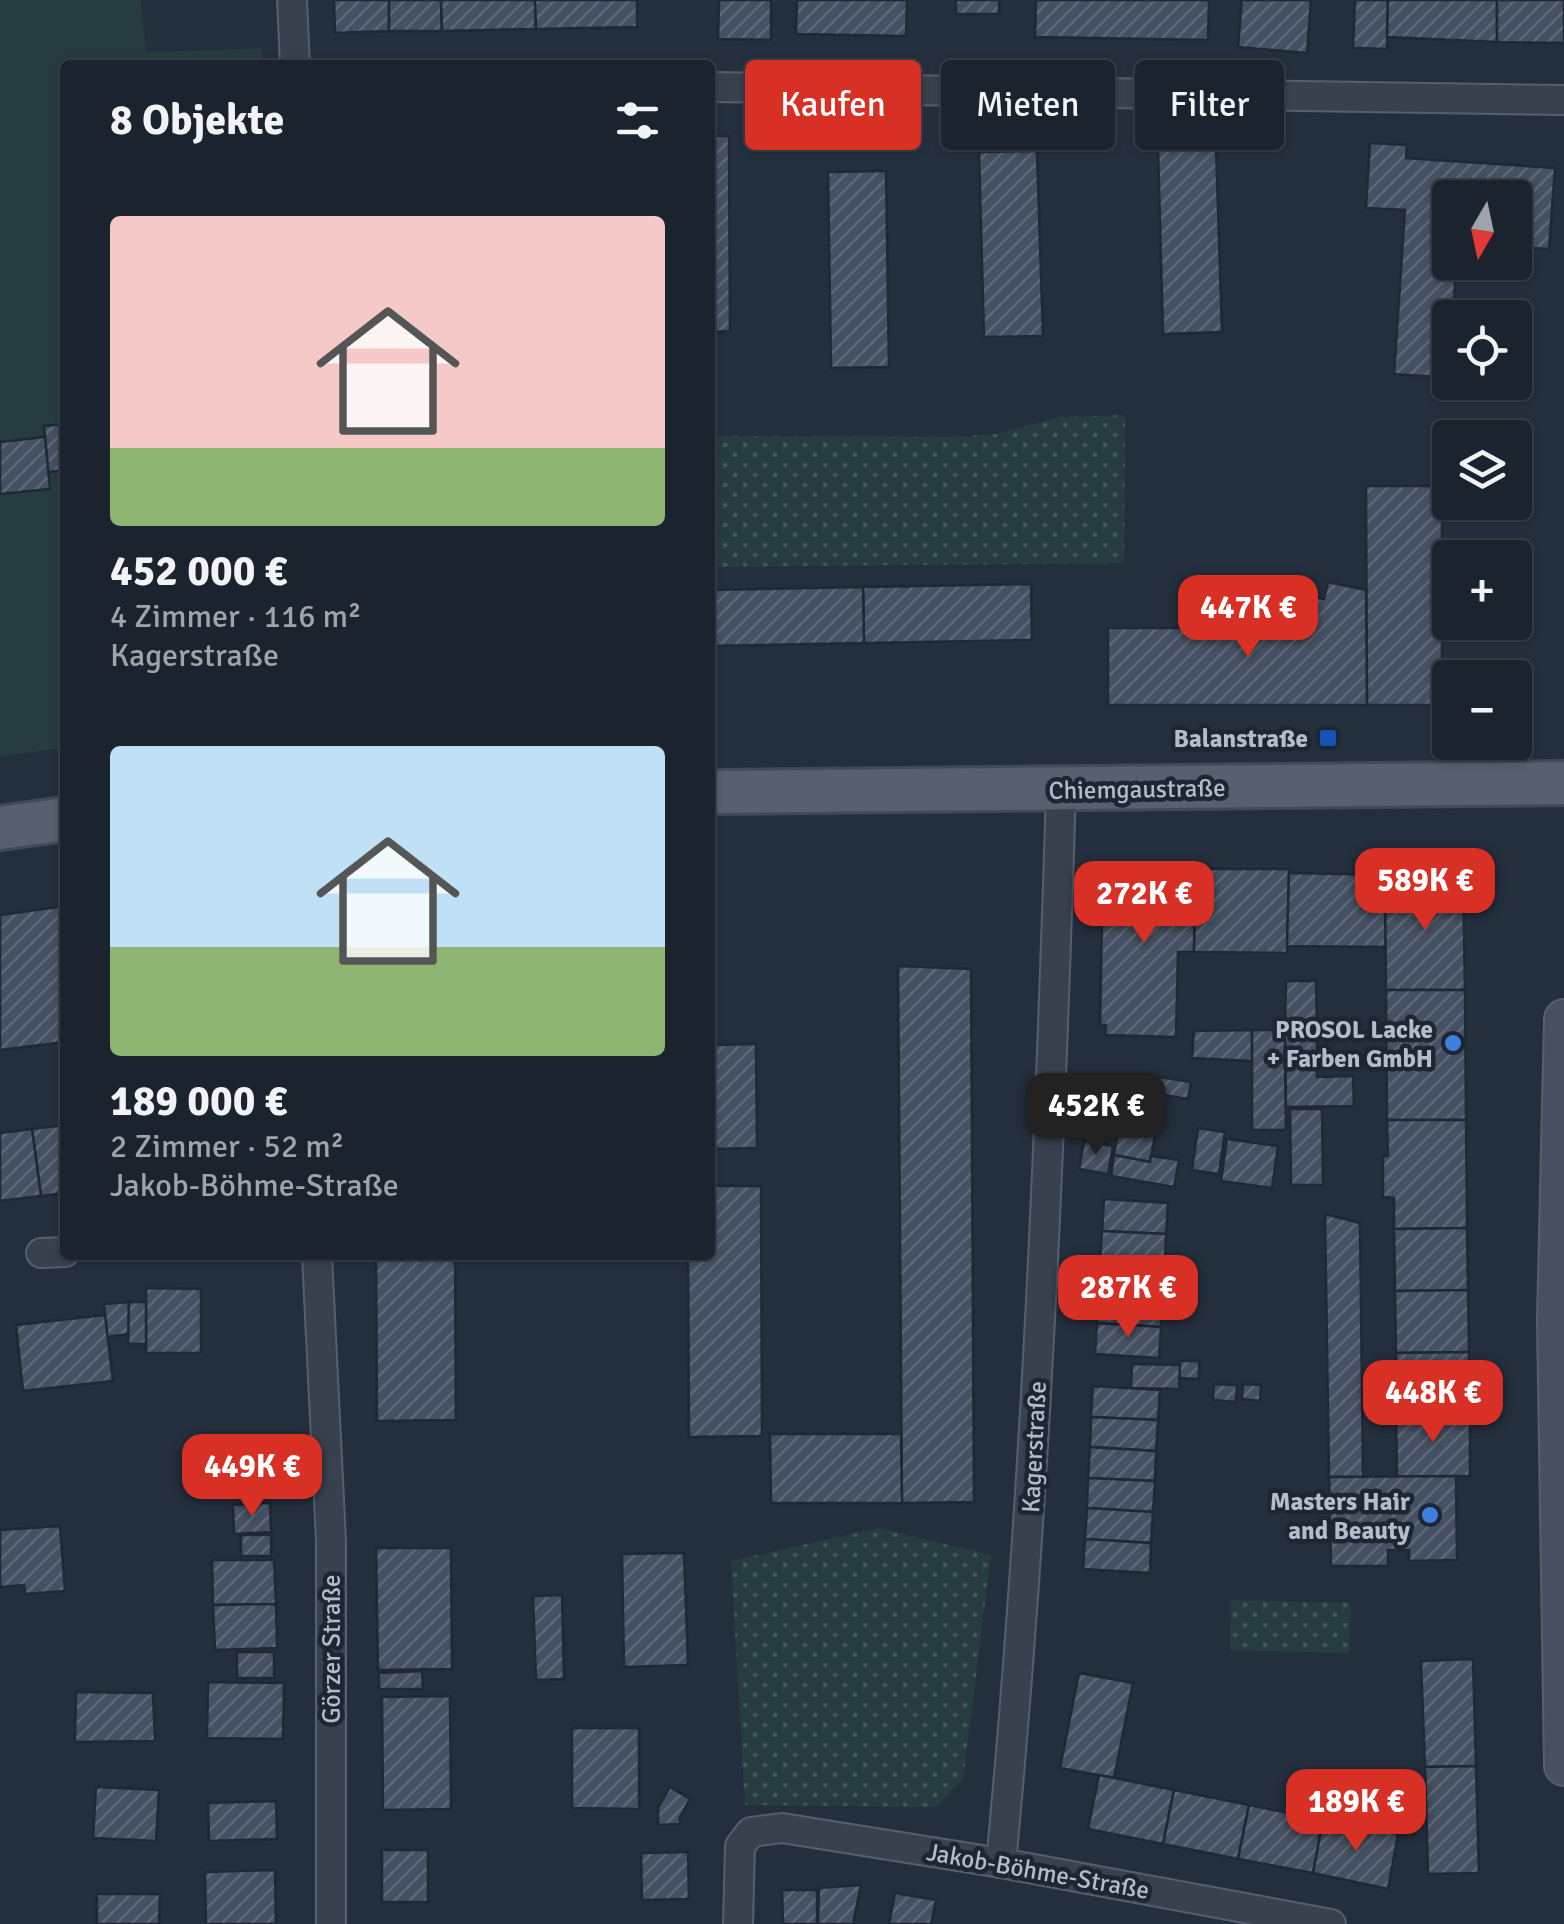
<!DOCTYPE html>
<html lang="de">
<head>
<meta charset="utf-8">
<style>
  :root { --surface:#1b232e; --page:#242b36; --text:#f1f3f6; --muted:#a0a4aa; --line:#39404a; --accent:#d93025 }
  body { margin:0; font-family:Signika,sans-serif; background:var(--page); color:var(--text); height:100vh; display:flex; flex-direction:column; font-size:38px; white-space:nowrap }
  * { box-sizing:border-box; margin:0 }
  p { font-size:32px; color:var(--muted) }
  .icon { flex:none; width:55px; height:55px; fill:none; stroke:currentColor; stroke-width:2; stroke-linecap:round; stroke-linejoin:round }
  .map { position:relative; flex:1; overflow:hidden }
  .drawer { position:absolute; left:60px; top:60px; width:655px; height:1200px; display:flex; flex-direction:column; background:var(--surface); border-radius:10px; box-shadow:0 2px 8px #0004,0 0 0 2px var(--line) }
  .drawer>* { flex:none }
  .top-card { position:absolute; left:745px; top:60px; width:668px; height:90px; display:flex; gap:20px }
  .needle { width:65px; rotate:189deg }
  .controls { position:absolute; left:1432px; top:180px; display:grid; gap:20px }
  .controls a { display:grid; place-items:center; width:100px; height:100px; border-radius:10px; background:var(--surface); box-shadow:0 2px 8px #0004,0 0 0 2px var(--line); font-size:50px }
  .price { position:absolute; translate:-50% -85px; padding:0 22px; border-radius:20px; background:var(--accent); color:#fff; font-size:32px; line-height:65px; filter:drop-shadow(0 2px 5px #0008) }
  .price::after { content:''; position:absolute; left:50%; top:60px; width:30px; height:22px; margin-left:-15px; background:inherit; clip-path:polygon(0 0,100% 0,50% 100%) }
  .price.selected { background:#222; color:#fff }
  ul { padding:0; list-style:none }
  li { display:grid; align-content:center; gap:20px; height:530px; padding:0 50px }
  li span { display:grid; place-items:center; height:310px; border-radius:10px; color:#555 }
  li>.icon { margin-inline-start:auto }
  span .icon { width:180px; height:180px; fill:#fffc; stroke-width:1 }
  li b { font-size:42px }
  h2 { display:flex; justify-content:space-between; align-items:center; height:120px; padding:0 50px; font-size:42px }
  .pill { padding:0 35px; border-radius:10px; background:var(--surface); box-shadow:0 2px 8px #0004,0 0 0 2px var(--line); font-size:35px; line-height:90px }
  .pill.selected { background:var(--accent); color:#fff }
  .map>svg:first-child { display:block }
  .grass { fill:url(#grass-dots) }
  .pitch { fill:#263c3f }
  .building { fill:url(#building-hatch); stroke:#1f2835; stroke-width:2.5 }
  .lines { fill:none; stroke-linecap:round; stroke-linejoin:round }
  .street-casing { stroke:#565f6c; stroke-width:32 }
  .secondary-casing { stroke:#565f6c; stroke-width:42 }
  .primary-casing { stroke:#414a57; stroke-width:48 }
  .street { stroke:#38414e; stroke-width:28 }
  .secondary { stroke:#465061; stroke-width:38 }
  .primary { stroke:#56606e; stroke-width:42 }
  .transit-dot { fill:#1a4fb4; stroke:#1d2633; stroke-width:4 }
  .shop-dot { fill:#3f7fe0; stroke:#1d2633; stroke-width:4 }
  .labels { text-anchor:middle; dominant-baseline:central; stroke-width:9; stroke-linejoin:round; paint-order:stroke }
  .poi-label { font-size:25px; font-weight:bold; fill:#b4bcc9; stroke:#1d2633; text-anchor:end }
  .street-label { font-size:25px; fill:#b4bcc9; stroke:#1d2633 }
</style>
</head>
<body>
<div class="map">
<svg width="1564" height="1924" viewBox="0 0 1564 1924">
  <defs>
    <pattern id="grass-dots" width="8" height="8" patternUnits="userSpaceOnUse" patternTransform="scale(2.5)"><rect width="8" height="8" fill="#263c3f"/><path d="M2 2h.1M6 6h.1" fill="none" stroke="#435659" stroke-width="1.8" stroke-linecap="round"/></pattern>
    <pattern id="building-hatch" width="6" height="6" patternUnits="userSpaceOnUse" patternTransform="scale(2.5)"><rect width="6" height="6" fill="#455162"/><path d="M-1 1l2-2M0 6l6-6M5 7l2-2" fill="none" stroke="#5d6877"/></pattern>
  </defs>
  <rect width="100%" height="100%" fill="#242f3e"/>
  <g class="grass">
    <polygon points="1125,415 1124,563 710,567 710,436 954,437 998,434 1059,417"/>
    <polygon points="878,1528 991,1555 963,1779 936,1807 745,1805 731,1561"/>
    <polygon points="1231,1600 1351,1603 1350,1653 1230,1650"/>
  </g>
  <polygon class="pitch" points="0,0 141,0 146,53 262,48 262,65 65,65 65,748 0,756"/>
  <g class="building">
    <polygon points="334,0 389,0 389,31 335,33"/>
    <polygon points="389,0 441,0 442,31 389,31"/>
    <polygon points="441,0 535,0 536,29 442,31"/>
    <polygon points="535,0 637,0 637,27 536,29"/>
    <polygon points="719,0 771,0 771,40 718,39"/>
    <polygon points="797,0 907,0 906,36 796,34"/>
    <rect x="956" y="0" width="43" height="14"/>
    <polygon points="1036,0 1209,0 1208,40 1035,37"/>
    <polygon points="1242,0 1311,0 1307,53 1238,47"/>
    <polygon points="1355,0 1388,0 1387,49 1353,48"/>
    <polygon points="1388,0 1497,0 1497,42 1387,37"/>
    <polygon points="1497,0 1564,0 1564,43 1497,42"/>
    <polygon points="710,136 729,136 730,331 710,332"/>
    <polygon points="1370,143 1407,145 1406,158 1555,168 1549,249 1515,247 1515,198 1450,198 1450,262 1456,262 1453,318 1450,318 1448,378 1394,374 1405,210 1366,208"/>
    <polygon points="1216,146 1222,332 1163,334 1158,148"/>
    <polygon points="1037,151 1043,336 984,337 979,152"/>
    <polygon points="886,171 889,367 831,368 828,172"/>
    <polygon points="65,424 65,470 48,472 44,426"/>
    <polygon points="45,437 50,489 0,494 0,442"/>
    <polygon points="1366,486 1442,486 1442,705 1367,705"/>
    <polygon points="1328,582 1366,590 1367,705 1108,705 1108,628 1298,628 1304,595 1324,599"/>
    <polygon points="1031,584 1032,640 864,643 863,587"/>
    <polygon points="863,587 864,643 710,646 710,590"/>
    <polygon points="1103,865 1195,866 1194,952 1178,952 1176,1037 1105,1035 1106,1025 1100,1025"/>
    <polygon points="1196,869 1289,869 1287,953 1194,952"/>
    <polygon points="1289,873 1385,875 1386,947 1287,946"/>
    <polygon points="1385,875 1463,875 1465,990 1386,990"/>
    <polygon points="65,906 65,1042 0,1050 0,915"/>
    <polygon points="898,966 971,969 974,1502 902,1503"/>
    <polygon points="1286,981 1316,981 1317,1030 1285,1030"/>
    <polygon points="1386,990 1465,990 1466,1120 1387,1120"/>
    <polygon points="1252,1030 1252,1061 1192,1058 1194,1031"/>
    <polygon points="1252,1030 1285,1030 1286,1130 1252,1130"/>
    <polygon points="1285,1030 1317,1030 1317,1077 1353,1076 1354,1106 1286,1107"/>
    <polygon points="756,1044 757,1148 710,1149 710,1045"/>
    <polygon points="1160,1077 1191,1082 1188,1099 1158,1094"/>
    <polygon points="1124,1096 1161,1102 1150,1162 1114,1155"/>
    <polygon points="1290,1109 1322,1109 1323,1185 1291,1185"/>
    <polygon points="1387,1120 1466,1120 1467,1228 1394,1229 1394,1198 1383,1197 1383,1156 1388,1156"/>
    <polygon points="65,1125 65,1193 41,1196 32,1129"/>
    <polygon points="1198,1128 1225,1132 1219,1174 1192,1170"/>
    <polygon points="32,1129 41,1196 0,1201 0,1133"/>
    <polygon points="1227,1139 1278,1146 1272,1188 1221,1181"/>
    <polygon points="1084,1141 1113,1146 1108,1174 1079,1169"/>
    <polygon points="1114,1155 1150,1162 1151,1156 1179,1160 1174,1187 1111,1176"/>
    <polygon points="710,1186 761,1186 762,1436 689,1437 688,1255 710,1255"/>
    <polygon points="1104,1199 1168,1203 1166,1234 1102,1231"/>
    <polygon points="1325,1214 1360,1223 1363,1477 1329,1477"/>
    <polygon points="1467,1228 1468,1290 1395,1291 1394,1229"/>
    <polygon points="1102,1231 1166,1234 1165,1265 1100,1261"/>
    <polygon points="376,1255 455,1255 456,1420 377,1421"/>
    <polygon points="1100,1261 1165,1265 1163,1296 1098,1292"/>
    <polygon points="146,1288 201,1289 201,1353 146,1353"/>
    <polygon points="1468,1290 1469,1352 1396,1353 1395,1291"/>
    <polygon points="1098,1292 1163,1296 1161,1327 1097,1323"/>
    <polygon points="129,1302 129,1334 107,1337 104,1304"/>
    <polygon points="129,1302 146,1302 146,1344 128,1344"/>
    <polygon points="105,1315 113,1381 23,1391 16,1325"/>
    <polygon points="1097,1323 1161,1327 1159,1358 1095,1354"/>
    <polygon points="1469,1352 1470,1414 1396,1414 1396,1353"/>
    <polygon points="1180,1361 1199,1361 1199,1379 1179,1378"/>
    <polygon points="1132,1364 1180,1365 1179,1389 1131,1388"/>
    <polygon points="1214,1384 1237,1385 1236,1402 1213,1400"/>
    <polygon points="1243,1384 1261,1385 1260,1401 1242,1399"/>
    <polygon points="1093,1386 1160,1390 1158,1420 1091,1417"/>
    <polygon points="1396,1414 1470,1414 1470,1476 1397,1477"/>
    <polygon points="1091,1417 1158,1420 1156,1451 1090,1447"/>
    <polygon points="770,1434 901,1434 902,1503 771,1503"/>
    <polygon points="1090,1447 1156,1451 1155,1481 1088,1478"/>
    <polygon points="1456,1476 1457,1560 1409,1561 1409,1550 1388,1550 1388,1566 1331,1566 1329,1477"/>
    <polygon points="1088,1478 1155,1481 1153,1512 1087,1508"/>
    <polygon points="270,1503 271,1532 234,1534 233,1505"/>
    <polygon points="1087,1508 1153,1512 1151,1543 1085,1539"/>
    <polygon points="60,1526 65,1591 25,1594 24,1585 0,1587 0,1530"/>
    <rect x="241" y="1535" width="30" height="21"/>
    <polygon points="1085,1539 1151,1543 1150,1573 1083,1569"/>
    <polygon points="376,1548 451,1548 452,1669 378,1670"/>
    <polygon points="684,1553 688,1665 624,1667 622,1554"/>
    <polygon points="212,1560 274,1560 276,1604 213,1605"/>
    <polygon points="562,1595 564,1679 536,1680 533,1596"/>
    <polygon points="276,1604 277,1648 215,1650 213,1605"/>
    <rect x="237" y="1652" width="37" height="26"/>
    <polygon points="1473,1659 1476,1766 1425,1767 1421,1661"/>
    <polygon points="422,1671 423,1689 379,1689 379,1673"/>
    <polygon points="1079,1673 1133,1683 1114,1778 1060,1768"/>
    <polygon points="208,1682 284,1683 283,1739 207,1738"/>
    <polygon points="76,1692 153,1693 155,1741 75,1742"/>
    <polygon points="450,1696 451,1809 383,1810 382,1697"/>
    <polygon points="572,1728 639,1728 639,1809 572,1808"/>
    <polygon points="1476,1766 1479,1873 1428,1874 1425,1767"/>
    <polygon points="1099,1775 1174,1790 1163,1844 1088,1829"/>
    <polygon points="96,1787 159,1790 156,1841 93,1838"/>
    <polygon points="670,1787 690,1799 680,1817 680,1824 658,1825 658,1808"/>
    <polygon points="1174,1790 1249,1805 1238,1859 1163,1844"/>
    <polygon points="276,1801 277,1839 209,1841 208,1803"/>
    <polygon points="1249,1805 1323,1820 1313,1873 1238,1859"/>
    <polygon points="1323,1820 1398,1834 1388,1889 1313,1873"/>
    <rect x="382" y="1850" width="46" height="52"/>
    <polygon points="688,1852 689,1899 642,1900 641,1853"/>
    <polygon points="275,1870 276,1924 206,1924 205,1872"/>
    <polygon points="861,1885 853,1924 818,1924 819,1888"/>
    <polygon points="782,1890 817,1890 817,1924 783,1924"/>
    <polygon points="895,1893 936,1900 931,1924 889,1924"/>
    <polygon points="97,1894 160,1894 159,1924 97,1924"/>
  </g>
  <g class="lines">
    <defs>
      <g id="street">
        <polyline points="292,0 295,65"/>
        <polyline points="710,87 1564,100"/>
        <polyline points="41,1253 65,1252"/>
        <polyline points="317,1255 331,1541 331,1924"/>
        <path d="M1001,1863C1035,1506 1050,1148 1061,790"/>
        <polyline points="738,1924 740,1846 751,1832 782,1828 1001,1863 1331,1924"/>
      </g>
      <polyline id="secondary" points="1564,1019 1557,1320 1564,1766"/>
      <g id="primary">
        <polyline points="710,792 1564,783"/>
        <polyline points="0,828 65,819"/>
      </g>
    </defs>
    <use href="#street" class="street-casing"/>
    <use href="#secondary" class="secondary-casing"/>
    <use href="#primary" class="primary-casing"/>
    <use href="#street" class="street"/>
    <use href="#secondary" class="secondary"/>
    <use href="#primary" class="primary"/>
  </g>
  <rect class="transit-dot" x="1318" y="728" width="20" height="20" rx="5"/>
  <g class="shop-dot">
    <circle cx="1453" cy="1043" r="10"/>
    <circle cx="1430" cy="1515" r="10"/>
  </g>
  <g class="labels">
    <g class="poi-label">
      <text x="1308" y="738">Balanstraße</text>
      <text x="1433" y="1029">PROSOL Lacke<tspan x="1433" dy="29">+ Farben GmbH</tspan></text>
      <text x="1410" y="1501">Masters Hair<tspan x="1410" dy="29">and Beauty</tspan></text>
    </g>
    <g class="street-label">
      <text transform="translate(1137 789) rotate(-1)">Chiemgaustraße</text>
      <text transform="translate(1034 1447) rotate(-87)">Kagerstraße</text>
      <text transform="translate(331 1649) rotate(-90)">Görzer Straße</text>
      <text transform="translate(1038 1871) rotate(10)">Jakob-Böhme-Straße</text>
    </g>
  </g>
</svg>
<div class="controls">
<a><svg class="needle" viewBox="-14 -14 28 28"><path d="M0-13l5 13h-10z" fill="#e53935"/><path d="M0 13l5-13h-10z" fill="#a0a4aa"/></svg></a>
<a><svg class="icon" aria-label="locate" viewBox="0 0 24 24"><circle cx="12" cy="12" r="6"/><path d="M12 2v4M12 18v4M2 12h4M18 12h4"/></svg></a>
<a><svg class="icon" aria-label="layers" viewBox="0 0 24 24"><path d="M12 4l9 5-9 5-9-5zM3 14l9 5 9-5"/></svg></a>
<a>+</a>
<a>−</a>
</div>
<b class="price" style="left:1248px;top:660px">447K €</b>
<b class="price" style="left:1425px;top:933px">589K €</b>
<b class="price" style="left:1144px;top:946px">272K €</b>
<b class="price selected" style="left:1096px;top:1158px">452K €</b>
<b class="price" style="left:1128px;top:1340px">287K €</b>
<b class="price" style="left:1433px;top:1445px">448K €</b>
<b class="price" style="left:252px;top:1519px">449K €</b>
<b class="price" style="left:1356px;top:1854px">189K €</b>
<div class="top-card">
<a class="pill selected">Kaufen</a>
<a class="pill">Mieten</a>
<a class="pill">Filter</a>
</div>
<section class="drawer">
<h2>8 Objekte<svg class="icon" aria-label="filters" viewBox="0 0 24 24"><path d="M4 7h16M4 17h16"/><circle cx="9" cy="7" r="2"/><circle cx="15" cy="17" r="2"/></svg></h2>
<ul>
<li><span style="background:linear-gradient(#f6c9c9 75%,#8fb573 0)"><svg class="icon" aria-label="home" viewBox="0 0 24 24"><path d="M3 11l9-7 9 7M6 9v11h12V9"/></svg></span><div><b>452 000 €</b><p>4 Zimmer · 116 m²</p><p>Kagerstraße</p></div></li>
<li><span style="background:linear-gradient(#bfe0f5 65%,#8fb573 0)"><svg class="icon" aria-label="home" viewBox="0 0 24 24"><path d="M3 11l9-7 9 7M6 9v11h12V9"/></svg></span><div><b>189 000 €</b><p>2 Zimmer · 52 m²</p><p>Jakob-Böhme-Straße</p></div></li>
</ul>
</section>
</div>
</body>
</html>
